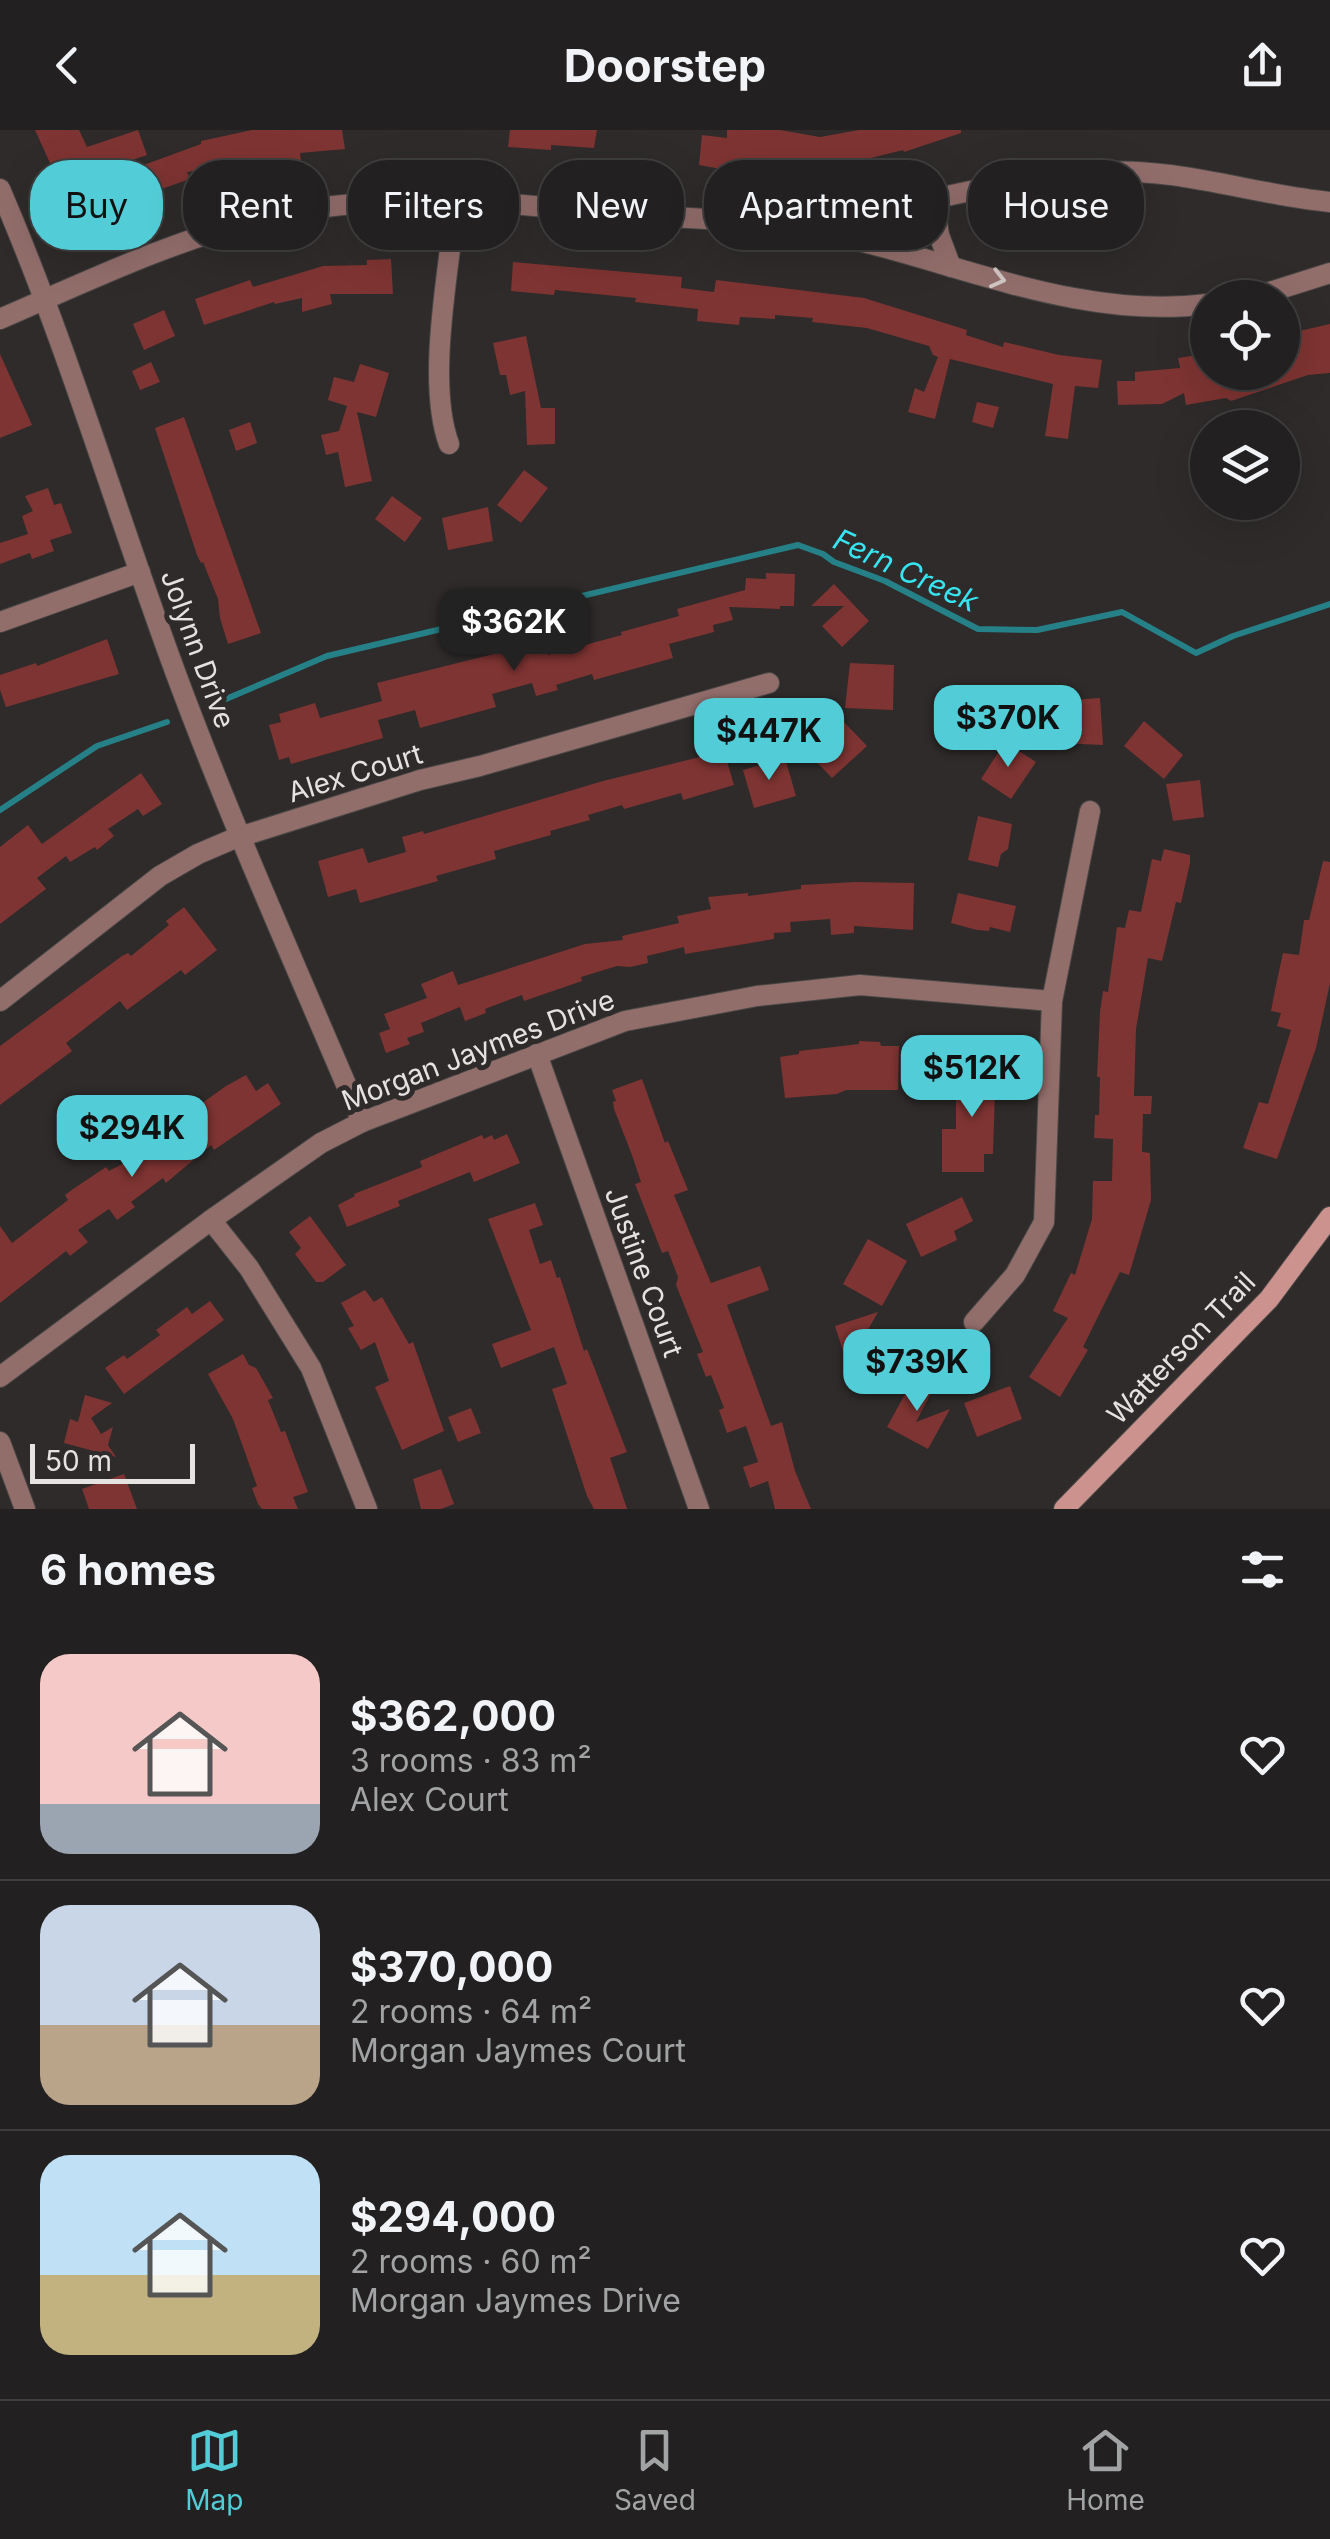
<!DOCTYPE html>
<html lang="en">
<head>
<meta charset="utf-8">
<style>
  :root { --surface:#222020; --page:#2e2d2d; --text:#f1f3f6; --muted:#a2a3a5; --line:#3f3e3e; --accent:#52ccd6 }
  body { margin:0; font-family:Inter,sans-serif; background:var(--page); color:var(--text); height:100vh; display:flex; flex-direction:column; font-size:38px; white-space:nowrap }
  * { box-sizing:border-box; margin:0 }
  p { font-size:32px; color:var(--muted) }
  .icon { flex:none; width:55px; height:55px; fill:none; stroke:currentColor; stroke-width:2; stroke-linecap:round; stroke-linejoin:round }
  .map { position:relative; height:1379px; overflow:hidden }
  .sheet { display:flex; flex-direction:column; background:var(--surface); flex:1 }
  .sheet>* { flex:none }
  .banner { position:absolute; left:30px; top:30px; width:1270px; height:90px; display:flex; gap:20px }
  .tools { position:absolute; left:1190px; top:150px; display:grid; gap:20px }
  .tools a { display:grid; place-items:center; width:110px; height:110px; border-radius:50%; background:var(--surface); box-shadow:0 10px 40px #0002,0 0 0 2px var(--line); font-size:50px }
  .scale { position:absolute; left:30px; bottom:25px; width:165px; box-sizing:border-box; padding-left:10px; border:5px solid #e5e3e2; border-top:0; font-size:28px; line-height:35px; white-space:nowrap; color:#e5e3e2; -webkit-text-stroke:8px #2e2b2a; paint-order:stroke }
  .price { position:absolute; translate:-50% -85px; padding:0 22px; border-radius:20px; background:var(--accent); color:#111; font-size:32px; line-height:65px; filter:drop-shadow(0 2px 5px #0008) }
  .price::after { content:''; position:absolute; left:50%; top:60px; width:30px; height:22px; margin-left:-15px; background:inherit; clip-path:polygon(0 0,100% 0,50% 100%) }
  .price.current { background:#222; color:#fff }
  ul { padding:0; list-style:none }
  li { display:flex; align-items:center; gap:30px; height:250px; padding:0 40px }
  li+li { border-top:2px solid var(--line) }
  li span { display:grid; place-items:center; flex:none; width:280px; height:200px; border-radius:30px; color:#555 }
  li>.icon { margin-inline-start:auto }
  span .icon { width:120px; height:120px; fill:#fffc; stroke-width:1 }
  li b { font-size:42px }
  h2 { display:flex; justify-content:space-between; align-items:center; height:120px; padding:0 40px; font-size:42px }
  .tag { padding:0 35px; border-radius:40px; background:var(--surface); box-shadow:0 10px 40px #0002,0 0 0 2px var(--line); font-size:35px; line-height:90px }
  .tag.current { background:var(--accent); color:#111 }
  header { display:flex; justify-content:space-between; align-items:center; height:130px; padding:0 40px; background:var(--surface); font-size:45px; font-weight:700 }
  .tab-bar { display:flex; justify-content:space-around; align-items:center; height:140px; border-top:2px solid var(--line); background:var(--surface); font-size:28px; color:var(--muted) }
  .tab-bar a { display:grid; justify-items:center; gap:5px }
  .tab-bar .current { color:var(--accent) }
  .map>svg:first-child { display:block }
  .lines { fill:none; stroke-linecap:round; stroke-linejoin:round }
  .stream { stroke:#268087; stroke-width:6 }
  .building { fill:#7e3432 }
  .street-casing { stroke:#4b4847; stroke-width:22 }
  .secondary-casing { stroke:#4b4847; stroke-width:22 }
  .street { stroke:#926e6b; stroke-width:20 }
  .secondary { stroke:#cc938e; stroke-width:20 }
  .oneway { stroke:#d0c6c4 }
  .labels { text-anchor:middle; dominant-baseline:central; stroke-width:10; stroke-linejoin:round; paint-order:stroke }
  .street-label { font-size:28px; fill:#e5e3e2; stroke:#2e2b2a }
  .water-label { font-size:30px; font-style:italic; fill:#37e4f1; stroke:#2e2b2a }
</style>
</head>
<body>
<header><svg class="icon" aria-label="back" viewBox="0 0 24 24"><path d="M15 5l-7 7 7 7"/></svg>Doorstep<svg class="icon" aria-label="share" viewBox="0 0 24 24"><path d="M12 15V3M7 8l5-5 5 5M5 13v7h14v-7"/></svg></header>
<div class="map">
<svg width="1330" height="1379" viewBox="0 0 1330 1379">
  <rect width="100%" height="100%" fill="#2e2b2a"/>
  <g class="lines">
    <g class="stream">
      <polyline points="226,569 327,526 798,415 823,424 834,432 885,451 978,499 1037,500 1122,482 1196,523 1233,506 1330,474"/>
      <polyline points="0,680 97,616 167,592"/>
    </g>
  </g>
  <g class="building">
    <polygon points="35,0 79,0 87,17 138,0 147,25 98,42 114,79 94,88 89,78 74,86"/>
    <polygon points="252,0 342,0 345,19 300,23 301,31 282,33 281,28 187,42 190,49 150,63 141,36 201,14 201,11"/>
    <polygon points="510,0 597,0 594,18 551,15 551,20 508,17"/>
    <polygon points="727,0 780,0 820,7 859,0 961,0 961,3 904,22 903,20 843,35 844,41 822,45 821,36 776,35 776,41 744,38 743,43 699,35 702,5 727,8"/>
    <polygon points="391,129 393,164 330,164 332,174 302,182 302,168 275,174 274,172 204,195 195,169 250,150 253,157 323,136 367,135 367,130"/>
    <polygon points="513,132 682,147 681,158 714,162 716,150 864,168 967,200 966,205 1003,217 1004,212 1059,225 1102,230 1098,258 1075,256 1068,309 1045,306 1053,254 950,229 935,289 908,282 915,258 924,262 938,227 933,225 929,216 867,198 812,192 813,188 775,185 775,189 740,187 739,195 697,191 698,179 635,172 636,168 555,160 554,165 511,161"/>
    <polygon points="164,180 175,206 144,220 133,194"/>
    <polygon points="1330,194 1330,243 1308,245 1231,271 1226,268 1186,275 1184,263 1162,274 1118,275 1117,251 1135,251 1135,242 1180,238 1178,228 1204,224 1207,242 1282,242 1282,205"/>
    <polygon points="526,206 541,278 555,278 555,314 527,315 525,261 510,265 506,245 500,245 493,213"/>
    <polygon points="0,224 32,295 0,308"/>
    <polygon points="151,232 160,252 140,260 132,241"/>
    <polygon points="360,234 389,243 376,287 357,282 372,351 345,357 338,322 326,325 321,305 339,301 347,276 328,270 334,247 354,252"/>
    <polygon points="977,272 999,277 993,298 972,292"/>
    <polygon points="184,287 261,503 228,514 220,488 218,469 203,432 201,433 197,425 155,298"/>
    <polygon points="250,292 257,313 236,321 229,300"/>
    <polygon points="524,340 548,358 521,393 497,375"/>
    <polygon points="48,358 54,375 61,373 72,403 50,410 54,421 32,429 30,423 0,434 0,413 28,404 22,386 33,381 25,366"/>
    <polygon points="392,366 422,388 405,412 375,389"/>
    <polygon points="488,377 493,411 448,420 442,388"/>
    <polygon points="766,443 795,444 794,476 780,476 780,479 729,477 733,490 713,495 714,502 669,514 673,528 594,550 592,544 556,555 558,560 536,566 532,553 492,564 496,577 420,598 415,580 378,590 383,608 291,634 289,627 279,630 269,595 281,592 279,584 315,573 320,588 382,571 377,553 498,523 496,516 542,503 548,525 622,505 621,502 679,486 677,479 745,460 746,448 766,449"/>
    <polygon points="834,454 869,491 842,517 822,496 844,476 811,476"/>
    <polygon points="107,509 119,544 6,577 0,560 0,545 36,533 37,536"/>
    <polygon points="850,533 894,535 893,580 845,578"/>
    <polygon points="1100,568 1103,615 1059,613 1056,571"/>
    <polygon points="842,590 867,616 832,648 808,623"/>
    <polygon points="1144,591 1183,625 1164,649 1124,616"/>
    <polygon points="1005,612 1036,632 1011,669 981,649"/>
    <polygon points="724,621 734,655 683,670 681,663 624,679 622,675 588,685 590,690 550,701 551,705 494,721 496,729 436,746 438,751 360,773 356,759 328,767 318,731 363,718 368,733 406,722 402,707 423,701 424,704 603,651"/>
    <polygon points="785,628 796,666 754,678 743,640"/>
    <polygon points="141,643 162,674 143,686 138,679 108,699 114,706 97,720 95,717 70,732 66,726 37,748 46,759 0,794 0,717 28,695 42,714"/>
    <polygon points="1200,650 1204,687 1173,691 1166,654"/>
    <polygon points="978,686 1012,694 1008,719 1001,724 998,737 968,730"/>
    <polygon points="1164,719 1190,725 1190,733 1181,773 1176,772 1162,831 1148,828 1136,899 1134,966 1152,966 1151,984 1143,984 1142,1022 1150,1023 1151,1070 1129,1145 1120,1142 1083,1217 1088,1220 1060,1267 1029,1247 1068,1188 1053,1181 1071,1143 1075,1145 1092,1089 1093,1051 1112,1051 1113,1009 1094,1008 1095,985 1099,985 1100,947 1097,947 1100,882 1103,861 1108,862 1117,797 1125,798 1129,780 1141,782 1152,729 1161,731"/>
    <polygon points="1323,731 1330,732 1330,853 1316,918 1277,1029 1243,1018 1259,972 1268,974 1291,900 1277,896 1281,883 1271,881 1275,860 1283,823 1299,825 1304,790 1309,790"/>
    <polygon points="855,752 914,753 913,800 854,796 854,803 831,805 830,789 790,792 791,802 774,803 774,809 685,824 684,817 647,826 648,833 630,837 617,836 581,847 582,851 524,871 522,865 485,879 486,883 465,891 460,877 421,893 424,902 407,908 410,914 386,923 379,903 390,899 384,884 427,868 421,854 453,841 458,855 585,814 623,810 622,806 679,793 677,786 711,779 708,767 748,763 748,766 801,759 801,755"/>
    <polygon points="958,763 1016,776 1010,802 990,797 989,801 977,800 951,793"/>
    <polygon points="184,777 217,820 185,845 181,840 127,880 120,871 66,913 72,921 0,975 0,916 122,826 128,823 131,826 169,795 166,791"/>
    <polygon points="859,911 880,912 881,916 899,916 898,960 846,960 837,964 785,968 780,927 799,924 799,921 808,920 859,914"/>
    <polygon points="971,926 996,926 993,1024 984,1024 984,1042 942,1042 942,999 956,999 956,947 971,948"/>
    <polygon points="246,945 256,961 268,953 281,974 214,1020 211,1015 166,1053 163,1048 131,1072 135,1077 117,1090 109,1079 78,1100 88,1112 70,1126 66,1121 0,1173 0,1096 12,1113 68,1070 65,1065 73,1059 106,1037 109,1041 126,1032 148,1012 226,956"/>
    <polygon points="642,949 665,1013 668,1011 688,1060 674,1065 711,1153 760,1136 769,1160 727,1175 771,1296 782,1292 795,1341 811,1379 775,1379 768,1351 750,1358 743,1337 758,1332 746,1296 727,1303 719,1280 724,1278 711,1245 706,1247 697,1224 703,1222 676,1155 678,1147 668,1121 662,1123 635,1054 641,1052 632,1025 614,979 613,972 616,971 612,960"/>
    <polygon points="507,1004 520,1033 474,1052 470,1042 398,1071 400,1076 347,1097 338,1075 355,1066 354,1064 422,1037 420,1031 482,1005 484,1009 492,1005 494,1010"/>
    <polygon points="962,1067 973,1091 954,1101 957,1110 921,1127 906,1094"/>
    <polygon points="535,1073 543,1095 529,1100 540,1134 551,1130 557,1148 560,1147 584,1221 587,1219 627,1322 610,1328 627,1379 594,1379 587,1366 552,1259 567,1254 554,1217 501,1238 492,1214 531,1200 488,1089"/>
    <polygon points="310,1086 346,1135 323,1152 316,1152 295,1124 301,1118 289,1102"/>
    <polygon points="868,1109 907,1131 882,1176 843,1154"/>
    <polygon points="365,1160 374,1172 382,1167 409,1214 413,1212 444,1301 402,1320 375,1257 389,1251 375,1212 361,1220 348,1198 354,1196 341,1173"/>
    <polygon points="210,1171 224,1190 124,1264 105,1238 124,1225 127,1229 160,1205 156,1200 187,1177 192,1184"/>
    <polygon points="878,1182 857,1219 897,1206 904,1229 851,1246 835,1196"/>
    <polygon points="243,1224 249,1235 256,1238 273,1268 268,1270 281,1302 285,1301 308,1362 293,1367 298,1379 262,1379 258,1374 252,1358 257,1356 233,1289 208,1244"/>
    <polygon points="916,1244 936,1254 916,1292 950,1279 928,1319 887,1297"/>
    <polygon points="1010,1256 1022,1289 977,1307 964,1273"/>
    <polygon points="85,1265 112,1273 91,1288 101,1304 113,1297 108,1315 116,1327 64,1313 70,1289 78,1292"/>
    <polygon points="471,1278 481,1303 458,1312 448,1287"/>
    <polygon points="441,1339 454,1374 441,1379 421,1379 413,1349"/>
    <polygon points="124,1344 137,1379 89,1379 82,1359"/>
  </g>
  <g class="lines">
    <defs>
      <g id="street">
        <path d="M0,59C68,217 116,382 176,544C232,695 299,843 362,992"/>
        <polyline points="934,71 939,105 951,137"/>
        <path d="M809,97C906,77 1003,48 1102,42C1176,37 1256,65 1330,72"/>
        <polyline points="1251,168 1330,143"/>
        <path d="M0,189C86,152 170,111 261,89C385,58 511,74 636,85C691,89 748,89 802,99C936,121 1068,192 1208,174"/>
        <path d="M449,314C426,252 449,139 456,71"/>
        <polyline points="0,492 140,442"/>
        <polyline points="0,871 160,746 198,724 233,709 420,650 480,636 769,553"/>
        <polyline points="537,924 699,1379"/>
        <polyline points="211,1090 249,1138 311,1238 367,1379"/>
        <polyline points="974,1192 1015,1145 1044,1092 1052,871 1090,681"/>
        <polyline points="0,1247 211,1090 321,1013 362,992 625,891 757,866 860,855 1052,871"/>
        <polyline points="0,1312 25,1379"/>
      </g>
      <polyline id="secondary" points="1064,1379 1269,1169 1330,1087"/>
    </defs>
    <use href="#street" class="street-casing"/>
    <use href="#secondary" class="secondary-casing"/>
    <use href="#street" class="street"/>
    <use href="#secondary" class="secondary"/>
  </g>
  <defs><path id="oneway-chevron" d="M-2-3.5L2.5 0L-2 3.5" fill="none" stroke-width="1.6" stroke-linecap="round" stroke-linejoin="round" transform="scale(2.5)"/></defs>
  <use class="oneway" href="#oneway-chevron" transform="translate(998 149) rotate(14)"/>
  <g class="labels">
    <g class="street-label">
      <text transform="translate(198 519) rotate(70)">Jolynn Drive</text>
      <text transform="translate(355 643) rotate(-17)">Alex Court</text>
      <text transform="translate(478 920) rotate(-21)">Morgan Jaymes Drive</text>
      <text transform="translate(644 1142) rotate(70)">Justine Court</text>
      <text transform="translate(1181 1218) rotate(-46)">Watterson Trail</text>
    </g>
    <g class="water-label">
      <text transform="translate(906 440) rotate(25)">Fern Creek</text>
    </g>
  </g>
</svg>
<div class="tools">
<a><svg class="icon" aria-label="locate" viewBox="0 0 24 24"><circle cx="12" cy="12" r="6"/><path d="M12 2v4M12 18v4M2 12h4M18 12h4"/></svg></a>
<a><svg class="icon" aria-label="layers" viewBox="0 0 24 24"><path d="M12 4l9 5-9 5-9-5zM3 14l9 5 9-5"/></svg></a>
</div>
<div class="scale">50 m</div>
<b class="price current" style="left:514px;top:544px">$362K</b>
<b class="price" style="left:1008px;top:640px">$370K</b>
<b class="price" style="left:769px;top:653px">$447K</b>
<b class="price" style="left:972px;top:990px">$512K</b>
<b class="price" style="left:132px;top:1050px">$294K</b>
<b class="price" style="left:917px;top:1284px">$739K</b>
<div class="banner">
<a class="tag current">Buy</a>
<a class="tag">Rent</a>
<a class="tag">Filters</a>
<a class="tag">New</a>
<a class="tag">Apartment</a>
<a class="tag">House</a>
</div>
</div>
<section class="sheet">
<h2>6 homes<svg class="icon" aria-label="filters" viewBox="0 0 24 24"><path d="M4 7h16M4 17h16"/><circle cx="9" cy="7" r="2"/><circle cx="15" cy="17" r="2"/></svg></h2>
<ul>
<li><span style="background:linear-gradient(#f6c9c9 75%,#9aa5b1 0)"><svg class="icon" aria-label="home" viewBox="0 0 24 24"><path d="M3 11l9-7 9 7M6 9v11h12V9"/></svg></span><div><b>$362,000</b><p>3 rooms · 83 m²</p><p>Alex Court</p></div><svg class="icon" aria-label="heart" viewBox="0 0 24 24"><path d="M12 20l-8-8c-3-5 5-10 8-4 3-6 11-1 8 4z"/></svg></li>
<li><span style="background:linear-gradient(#c9d6e8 60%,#b9a48a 0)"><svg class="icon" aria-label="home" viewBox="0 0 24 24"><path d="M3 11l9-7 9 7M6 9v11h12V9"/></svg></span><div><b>$370,000</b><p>2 rooms · 64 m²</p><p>Morgan Jaymes Court</p></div><svg class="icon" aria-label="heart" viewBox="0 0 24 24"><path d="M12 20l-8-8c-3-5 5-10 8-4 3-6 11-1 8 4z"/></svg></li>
<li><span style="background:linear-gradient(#bfe0f5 60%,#c2b280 0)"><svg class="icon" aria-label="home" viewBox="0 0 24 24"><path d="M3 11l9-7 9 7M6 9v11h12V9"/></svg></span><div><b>$294,000</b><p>2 rooms · 60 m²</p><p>Morgan Jaymes Drive</p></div><svg class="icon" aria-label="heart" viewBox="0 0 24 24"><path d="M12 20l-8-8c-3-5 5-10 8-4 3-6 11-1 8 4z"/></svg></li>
</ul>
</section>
<nav class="tab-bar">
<a class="current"><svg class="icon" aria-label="map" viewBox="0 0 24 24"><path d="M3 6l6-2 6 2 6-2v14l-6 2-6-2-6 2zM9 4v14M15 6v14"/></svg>Map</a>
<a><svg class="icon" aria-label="saved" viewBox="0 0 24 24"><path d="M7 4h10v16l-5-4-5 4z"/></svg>Saved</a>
<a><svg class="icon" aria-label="home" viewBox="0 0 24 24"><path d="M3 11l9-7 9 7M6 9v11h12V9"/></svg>Home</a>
</nav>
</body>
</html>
